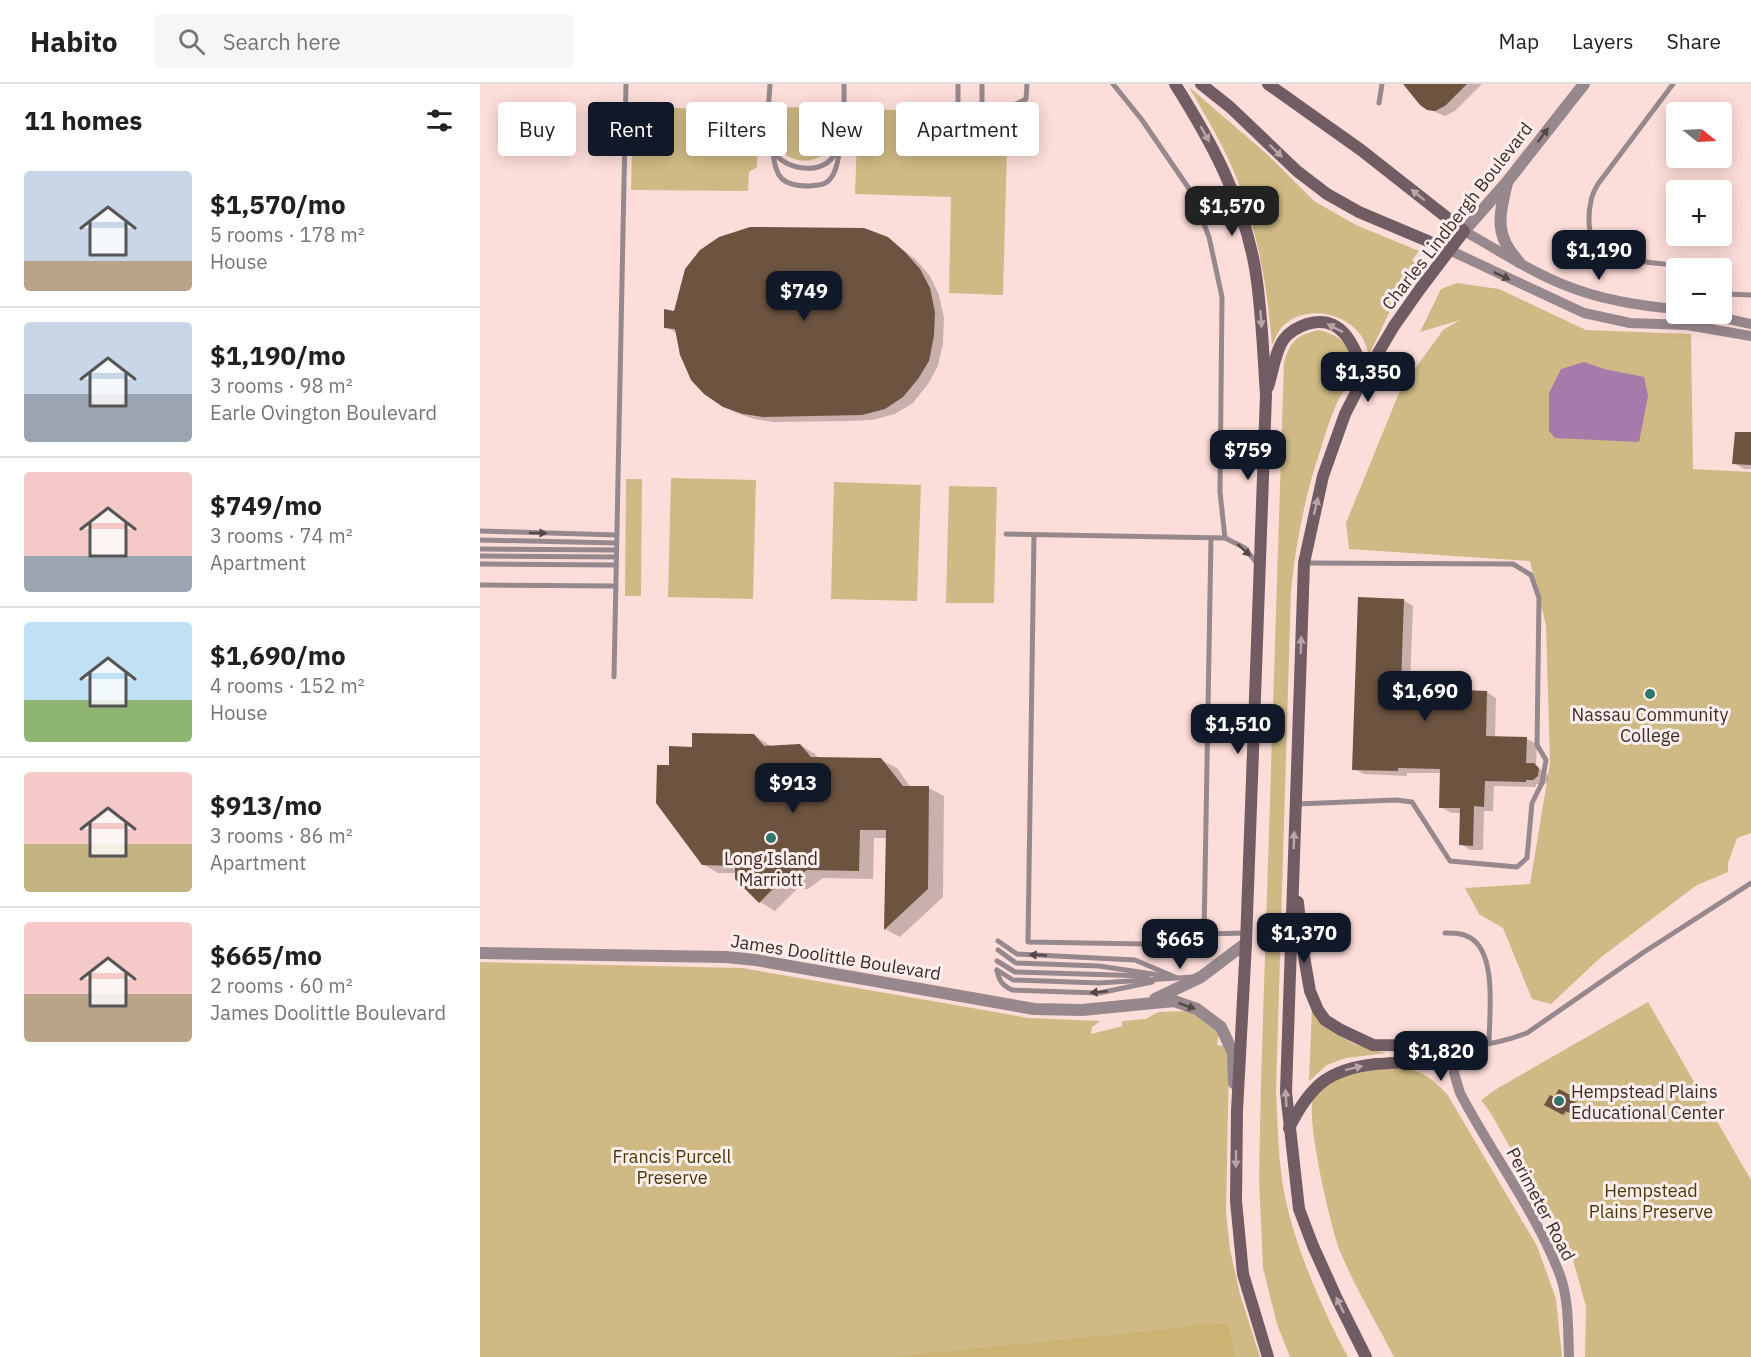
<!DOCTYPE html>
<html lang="en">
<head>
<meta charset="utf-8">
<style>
  :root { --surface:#fff; --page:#f6f6f6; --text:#202124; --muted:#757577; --line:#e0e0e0; --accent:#111827 }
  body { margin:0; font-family:"IBM Plex Sans",sans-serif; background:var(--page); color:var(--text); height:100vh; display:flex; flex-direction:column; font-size:22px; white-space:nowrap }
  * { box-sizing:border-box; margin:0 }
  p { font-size:20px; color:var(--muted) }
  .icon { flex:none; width:33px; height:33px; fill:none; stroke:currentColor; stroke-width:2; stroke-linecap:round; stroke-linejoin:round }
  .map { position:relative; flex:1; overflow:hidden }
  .drawer { display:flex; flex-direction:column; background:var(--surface); width:480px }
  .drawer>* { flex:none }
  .guide { position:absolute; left:18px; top:18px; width:570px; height:54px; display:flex; gap:12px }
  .needle { width:39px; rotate:108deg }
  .buttons { position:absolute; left:1186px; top:18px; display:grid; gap:12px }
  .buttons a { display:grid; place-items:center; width:66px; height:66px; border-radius:6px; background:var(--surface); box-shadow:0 3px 15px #0003; font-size:30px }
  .price { position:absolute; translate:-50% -51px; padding:0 14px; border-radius:12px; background:var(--accent); color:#fff; font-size:20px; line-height:39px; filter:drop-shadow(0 2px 3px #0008) }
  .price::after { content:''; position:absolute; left:50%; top:36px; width:18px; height:14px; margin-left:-9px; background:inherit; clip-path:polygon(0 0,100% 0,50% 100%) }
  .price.on { background:#222; color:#fff }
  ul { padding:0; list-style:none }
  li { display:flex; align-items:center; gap:18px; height:150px; padding:0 24px }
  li+li { border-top:2px solid var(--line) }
  li span { display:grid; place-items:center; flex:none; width:168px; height:120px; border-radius:6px; color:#555 }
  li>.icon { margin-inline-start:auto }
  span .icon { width:72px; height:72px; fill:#fffc; stroke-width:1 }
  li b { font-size:26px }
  h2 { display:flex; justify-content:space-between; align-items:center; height:72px; padding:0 24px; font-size:26px }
  .chip { padding:0 21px; border-radius:6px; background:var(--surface); box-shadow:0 3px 15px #0003; font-size:21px; line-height:54px }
  .chip.on { background:var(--accent); color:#fff }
  header { display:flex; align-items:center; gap:36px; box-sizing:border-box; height:84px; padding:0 30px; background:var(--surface); border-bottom:2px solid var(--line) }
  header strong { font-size:28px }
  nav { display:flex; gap:33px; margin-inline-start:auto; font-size:21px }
  .search { width:420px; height:54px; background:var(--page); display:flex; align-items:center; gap:15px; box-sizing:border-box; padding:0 21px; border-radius:6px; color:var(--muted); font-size:22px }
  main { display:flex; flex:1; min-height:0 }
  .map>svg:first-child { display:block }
  .green { fill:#cfba85 }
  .forest { fill:#ccb373 }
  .water { fill:#a67aab }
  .shadow { fill:#0003 }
  .building { fill:#6d5441 }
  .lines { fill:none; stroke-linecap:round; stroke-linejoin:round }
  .service { stroke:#97888d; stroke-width:5 }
  .minor { stroke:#97888d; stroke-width:10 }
  .tertiary { stroke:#97888d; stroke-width:12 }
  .secondary { stroke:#715c64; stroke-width:12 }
  .oneway { fill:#b8a5a8 }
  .oneway2 { fill:#564747 }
  .poi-dot { fill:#2e756c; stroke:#ffeeec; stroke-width:2 }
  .labels { text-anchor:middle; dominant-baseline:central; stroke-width:6; stroke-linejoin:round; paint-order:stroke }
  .street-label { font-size:18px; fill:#3a2b29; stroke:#ffeeec }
  .poi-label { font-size:18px; fill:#3a2b29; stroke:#ffeeec }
  .park-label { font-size:18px; fill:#493802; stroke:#ffeeec }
</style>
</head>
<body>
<header>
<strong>Habito</strong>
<div class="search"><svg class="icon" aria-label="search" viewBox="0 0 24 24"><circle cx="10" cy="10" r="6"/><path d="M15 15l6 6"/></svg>Search here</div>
<nav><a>Map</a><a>Layers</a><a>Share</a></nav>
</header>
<main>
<section class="drawer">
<h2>11 homes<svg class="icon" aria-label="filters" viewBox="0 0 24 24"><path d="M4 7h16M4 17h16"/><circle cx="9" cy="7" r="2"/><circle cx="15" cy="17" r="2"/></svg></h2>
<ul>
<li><span style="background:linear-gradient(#c9d6e8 75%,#b9a48a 0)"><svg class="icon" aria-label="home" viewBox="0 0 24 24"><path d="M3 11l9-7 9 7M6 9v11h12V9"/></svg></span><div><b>$1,570/mo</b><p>5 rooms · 178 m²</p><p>House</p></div></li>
<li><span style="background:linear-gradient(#c9d6e8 60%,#9aa5b1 0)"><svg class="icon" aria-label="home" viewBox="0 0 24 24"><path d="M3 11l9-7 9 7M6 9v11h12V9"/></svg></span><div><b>$1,190/mo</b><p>3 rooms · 98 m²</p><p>Earle Ovington Boulevard</p></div></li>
<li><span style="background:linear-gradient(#f6c9c9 70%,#9aa5b1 0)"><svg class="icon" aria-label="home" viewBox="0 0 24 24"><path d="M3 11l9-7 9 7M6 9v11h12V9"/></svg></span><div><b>$749/mo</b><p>3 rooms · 74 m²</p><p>Apartment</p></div></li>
<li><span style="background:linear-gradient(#bfe0f5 65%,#8fb573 0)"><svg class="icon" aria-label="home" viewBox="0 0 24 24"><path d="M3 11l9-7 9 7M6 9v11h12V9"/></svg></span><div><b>$1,690/mo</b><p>4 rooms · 152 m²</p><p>House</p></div></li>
<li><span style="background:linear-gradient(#f6c9c9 60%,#c2b280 0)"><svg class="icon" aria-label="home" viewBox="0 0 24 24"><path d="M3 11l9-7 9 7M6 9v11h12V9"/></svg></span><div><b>$913/mo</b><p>3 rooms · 86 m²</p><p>Apartment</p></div></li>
<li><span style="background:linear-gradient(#f6c9c9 60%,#b9a48a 0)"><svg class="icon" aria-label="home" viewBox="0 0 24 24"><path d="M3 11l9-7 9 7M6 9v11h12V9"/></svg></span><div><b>$665/mo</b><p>2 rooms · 60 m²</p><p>James Doolittle Boulevard</p></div></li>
</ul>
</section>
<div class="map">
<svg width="1271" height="1273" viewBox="0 0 1271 1273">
  <rect width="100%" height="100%" fill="#fdddd9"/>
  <g class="green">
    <path d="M709,3L788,71L834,117L876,141L939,167L932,176L940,183L911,225L889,271C887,265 884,255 880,250C862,226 821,221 801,244C797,249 795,256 792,261C787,196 775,132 747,72C736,49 722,26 709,3Z"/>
    <polygon points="159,23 278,26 277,83 269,88 268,107 151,106 153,28"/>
    <path d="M301,23L348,24L353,29C353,38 354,49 351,58C342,84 306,82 296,58C293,50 295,38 295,30Z"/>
    <polygon points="378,25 528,29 523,211 469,209 471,113 375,110"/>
    <polygon points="977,199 1019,205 1106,246 1211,250 1213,385 1271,388 1271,749 1257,754 1248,779 1248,788 1217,801 1120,874 1071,920 1052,915 1023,844 999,830 985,804 1050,800 1070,679 1066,541 1050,477 869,465 866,439 921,304 963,246 980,236 940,248 961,205"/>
    <path d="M839,246C856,250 871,259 872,278C873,294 862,308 856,321C850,335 845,350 841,364C825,411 816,458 811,507L796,1007C798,1042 798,1079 805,1113C816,1165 843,1227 868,1273H810L797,1240L783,1184L779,1094L781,997L804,278C811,256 817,251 839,246Z"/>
    <polygon points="191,394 276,396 273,515 188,513"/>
    <polygon points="146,395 162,395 161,512 145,512"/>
    <polygon points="354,398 441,401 437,517 351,515"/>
    <polygon points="469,402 517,403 514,519 466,519"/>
    <polygon points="0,878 262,884 549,934 620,937 612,943 611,950 643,942 641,940 643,937 666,935 678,928 708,927 726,937 739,949 737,961 743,962 745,960 749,973 746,1128 750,1166 760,1210 780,1273 0,1273"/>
    <polygon points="1168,918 1271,1096 1271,1273 1105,1273 1106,1223 1092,1172 1010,1028 1001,1016 1018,1004"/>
    <path d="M832,923C853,953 872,962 907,969L866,974L847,981L829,997Z"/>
    <path d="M918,984C944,987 949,992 967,1010L1057,1162L1076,1215L1082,1273H914C897,1239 874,1202 860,1167C851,1144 824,1030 834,1012C850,984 891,987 918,984Z"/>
  </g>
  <polygon class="forest" points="722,1239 748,1240 755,1273 411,1273 691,1245"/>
  <polygon class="water" points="1104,278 1124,285 1164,293 1168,312 1159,358 1075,354 1069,347 1069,309 1081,285"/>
  <g class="shadow">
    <polygon points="925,0 1002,0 975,27 965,32 948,25"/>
    <polygon points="407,154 435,175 450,192 459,211 464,234 463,259 458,282 448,300 433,319 415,330 392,336 369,337 294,338 274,335 254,328 243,322 197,249 185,243 195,228"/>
    <polygon points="1271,350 1271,385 1264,385 1254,379"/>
    <polygon points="923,516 933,522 930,601 959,602 967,607 1007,608 1016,614 1015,654 1047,655 1057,660 1056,682 1068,691 1068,697 1064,701 1056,700 1056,703 1014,702 1013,727 1004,727 1003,766 990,766 981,760 982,729 971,729 961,723 962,689 927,689 927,692 884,690 874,685"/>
    <polygon points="274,651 292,663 320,661 335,670 339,675 401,676 417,684 431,704 449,704 464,712 463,813 420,853 405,845 407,754 394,754 393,795 343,794 328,805 317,805 295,827 280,818 257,789 238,789 223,780 191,683 213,664"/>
    <polygon points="1079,1007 1097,1017 1092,1029 1087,1027 1085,1031 1066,1021 1075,1015"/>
  </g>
  <g class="building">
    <polygon points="923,0 987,0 965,22 955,27 947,26 940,21"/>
    <polygon points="270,143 384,144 408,153 425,168 440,185 450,204 455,228 454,252 449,277 438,295 423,313 405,325 382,331 283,333 263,330 243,323 224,310 211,296 200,271 195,245 184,244 184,225 194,227 205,185 220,166 239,153"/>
    <polygon points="1255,348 1271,348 1271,381 1252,380"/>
    <polygon points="878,513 924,515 921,600 959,601 959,605 1007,607 1006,652 1047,653 1046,679 1054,679 1059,684 1058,692 1053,696 1046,696 1046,698 1005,697 1004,723 994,722 993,762 979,761 980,724 959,724 960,685 918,684 918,687 872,686"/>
    <polygon points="212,649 274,650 284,662 320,660 331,673 401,674 423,702 449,702 448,805 404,846 406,746 380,746 379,787 327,786 312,797 301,797 279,819 255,795 255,782 222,781 176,719 177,681 189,681 189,662 212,663"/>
    <polygon points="1079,1005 1096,1014 1090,1029 1085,1027 1083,1031 1064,1021 1070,1011 1074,1013"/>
  </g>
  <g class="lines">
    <g class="service">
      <path d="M290,0C289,18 285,48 292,64C296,74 307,81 317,83C369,94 364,34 364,0"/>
      <path d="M1193,0L1118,100C1115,105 1112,111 1111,117C1108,130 1107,156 1119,165C1137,180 1221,183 1247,184"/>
      <polyline points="478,18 478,0"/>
      <polyline points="899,19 902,0"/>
      <polyline points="502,20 502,0"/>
      <polyline points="536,20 546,15 547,0"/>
      <path d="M293,68C295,93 302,102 329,102C335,101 342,102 347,98C356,91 358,78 359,68"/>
      <polyline points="1246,210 1271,211"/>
      <polyline points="0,447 137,451"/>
      <polyline points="526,450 745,454 740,408 742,213 729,153 712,109 662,36 633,0"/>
      <polyline points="554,451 548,858 724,861 724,850"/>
      <polyline points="731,454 724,850 766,849"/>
      <polyline points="745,454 765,464 778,481"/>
      <polyline points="0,456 136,459"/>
      <polyline points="0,465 136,466"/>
      <polyline points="0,472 136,473"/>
      <polyline points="0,480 136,481"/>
      <polyline points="0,501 136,502"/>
      <polyline points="134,593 146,0"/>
      <polyline points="817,720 916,716 932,718 970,777 1037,783 1047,774 1052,719 1062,699 1066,676 1057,661 1059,514 1051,491 1033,480 825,479"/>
      <path d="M965,849C974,849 981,849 989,853C1018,868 1009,932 1009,960"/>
      <polyline points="518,857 537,870 655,876 695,893"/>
      <polyline points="518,866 536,879 619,882 686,892"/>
      <polyline points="517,877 535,888 668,892"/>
      <polyline points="517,886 533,896 619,899 713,893"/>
      <path d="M517,886C519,897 522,901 532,906L619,909L672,898"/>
      <path d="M977,962C1002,963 1024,958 1047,949L1164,868L1271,799"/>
    </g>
    <g class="minor">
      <path d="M984,147C1018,166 1051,188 1087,202C1122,216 1160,222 1197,225"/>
      <polyline points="969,166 1104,229 1150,239 1207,241 1271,252"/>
      <polyline points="1226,230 1271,240"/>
      <path d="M976,962L974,989L980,1009C1012,1070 1055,1126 1080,1191C1089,1216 1088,1246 1089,1273"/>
    </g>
    <g class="tertiary">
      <path d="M1027,99C1019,133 1014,151 1039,178"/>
      <polyline points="984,147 1027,98 1104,0"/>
      <polyline points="0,869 246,873 276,876 554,925 602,926 694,917 717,925 741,943 753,969 754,999"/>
      <polyline points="675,915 721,893 766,859"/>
    </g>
    <g class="secondary">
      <path d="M695,0C731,57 763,116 775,184C782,226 783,269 786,311L766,859L757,1027L756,1117L763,1190L788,1273"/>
      <polyline points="721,0 750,23 817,87 847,110 879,128 969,166"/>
      <polyline points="788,0 881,66 984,147 940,205 914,242 885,291 865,330 843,392 824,479 806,1008 819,1125 833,1162 857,1215 886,1273"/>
      <path d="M788,303C793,288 795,267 804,255C810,247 818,243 827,240C864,229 875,265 885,291"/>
      <polyline points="818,818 822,861 830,907 838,926 845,936 861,946 893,961 976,962"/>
      <path d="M809,1044C830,1002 848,985 896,980C910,979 925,979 938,976C948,973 958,968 968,965"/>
    </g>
  </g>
  <defs><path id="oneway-solid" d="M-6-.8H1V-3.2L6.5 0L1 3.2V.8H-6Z" transform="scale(1.5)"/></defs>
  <g class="oneway">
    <use href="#oneway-solid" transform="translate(725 50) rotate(61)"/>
    <use href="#oneway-solid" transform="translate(796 67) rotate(44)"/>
    <use href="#oneway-solid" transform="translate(938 111) rotate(-141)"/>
    <use href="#oneway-solid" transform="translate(781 235) rotate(86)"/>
    <use href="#oneway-solid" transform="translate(855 244) rotate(-153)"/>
    <use href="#oneway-solid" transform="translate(836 422) rotate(-76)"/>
    <use href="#oneway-solid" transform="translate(821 561) rotate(-88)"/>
    <use href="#oneway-solid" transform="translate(814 756) rotate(-88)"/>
    <use href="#oneway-solid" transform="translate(874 984) rotate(-13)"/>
    <use href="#oneway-solid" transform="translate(806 1014) rotate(-93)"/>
    <use href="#oneway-solid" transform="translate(756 1075) rotate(91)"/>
    <use href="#oneway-solid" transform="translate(860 1221) rotate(-116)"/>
  </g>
  <g class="oneway2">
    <use href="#oneway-solid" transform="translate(1063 51) rotate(-53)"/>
    <use href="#oneway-solid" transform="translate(1022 192) rotate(26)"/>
    <use href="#oneway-solid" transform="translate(58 449) rotate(1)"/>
    <use href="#oneway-solid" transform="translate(764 466) rotate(43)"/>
    <use href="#oneway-solid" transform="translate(558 871) rotate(-177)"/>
    <use href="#oneway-solid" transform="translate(619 908) rotate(175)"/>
    <use href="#oneway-solid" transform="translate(707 922) rotate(20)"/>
  </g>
  <g class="poi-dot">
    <circle cx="1170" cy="610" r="6"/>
    <circle cx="291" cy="754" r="6"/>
    <circle cx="1079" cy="1017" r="6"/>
  </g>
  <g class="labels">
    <g class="street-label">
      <text transform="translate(977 132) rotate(-52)">Charles Lindbergh Boulevard</text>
      <text transform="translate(356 873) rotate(9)">James Doolittle Boulevard</text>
      <text transform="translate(1061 1120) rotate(62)">Perimeter Road</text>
    </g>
    <g class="poi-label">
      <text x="1170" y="630">Nassau Community<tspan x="1170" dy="21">College</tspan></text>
      <text x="291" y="774">Long Island<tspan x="291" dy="21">Marriott</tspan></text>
      <text x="1091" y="1007" text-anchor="start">Hempstead Plains<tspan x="1091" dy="21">Educational Center</tspan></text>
    </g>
    <g class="park-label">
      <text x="192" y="1072">Francis Purcell<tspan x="192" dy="21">Preserve</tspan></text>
      <text x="1171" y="1106">Hempstead<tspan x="1171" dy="21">Plains Preserve</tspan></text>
    </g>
  </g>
</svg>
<div class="buttons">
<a><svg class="needle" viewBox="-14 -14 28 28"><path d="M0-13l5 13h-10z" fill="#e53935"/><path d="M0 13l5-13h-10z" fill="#757577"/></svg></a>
<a>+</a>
<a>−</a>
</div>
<b class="price on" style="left:752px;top:153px">$1,570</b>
<b class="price" style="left:1119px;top:197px">$1,190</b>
<b class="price" style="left:324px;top:238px">$749</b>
<b class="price" style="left:888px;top:319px">$1,350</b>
<b class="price" style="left:768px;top:397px">$759</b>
<b class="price" style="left:945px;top:638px">$1,690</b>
<b class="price" style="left:758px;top:671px">$1,510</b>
<b class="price" style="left:313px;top:730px">$913</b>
<b class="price" style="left:824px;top:880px">$1,370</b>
<b class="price" style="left:700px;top:886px">$665</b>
<b class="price" style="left:961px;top:998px">$1,820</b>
<div class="guide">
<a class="chip">Buy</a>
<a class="chip on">Rent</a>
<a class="chip">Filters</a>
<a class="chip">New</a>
<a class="chip">Apartment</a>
</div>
</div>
</main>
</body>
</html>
